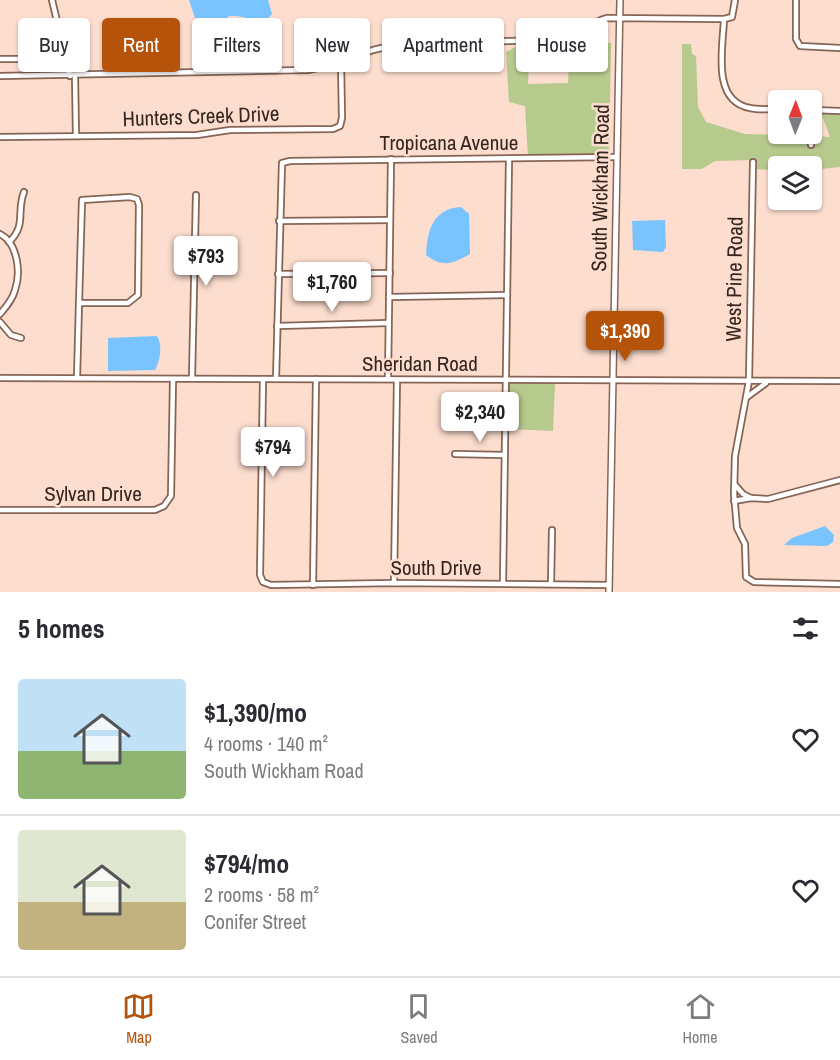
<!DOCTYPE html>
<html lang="en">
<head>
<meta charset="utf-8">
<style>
  :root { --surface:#fff; --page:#f2f2f3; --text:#2b2b33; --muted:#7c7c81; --line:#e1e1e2; --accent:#b45309 }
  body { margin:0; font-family:"Archivo Narrow",sans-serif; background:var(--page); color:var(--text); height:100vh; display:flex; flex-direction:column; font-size:22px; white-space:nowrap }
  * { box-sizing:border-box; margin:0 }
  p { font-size:20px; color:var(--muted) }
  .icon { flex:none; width:33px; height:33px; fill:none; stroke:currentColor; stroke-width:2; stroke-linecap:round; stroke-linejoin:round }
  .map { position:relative; height:592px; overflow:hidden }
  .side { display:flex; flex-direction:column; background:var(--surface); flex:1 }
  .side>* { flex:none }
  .banner { position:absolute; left:18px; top:18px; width:804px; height:54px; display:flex; gap:12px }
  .needle { width:39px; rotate:1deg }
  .buttons { position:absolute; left:768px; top:90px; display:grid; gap:12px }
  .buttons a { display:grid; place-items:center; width:54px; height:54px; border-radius:6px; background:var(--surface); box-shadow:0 2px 4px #0004; font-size:30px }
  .price { position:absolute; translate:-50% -51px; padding:0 14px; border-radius:6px; background:#fff; color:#222; font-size:20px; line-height:39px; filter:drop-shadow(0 2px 3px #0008) }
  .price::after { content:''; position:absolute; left:50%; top:36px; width:18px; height:14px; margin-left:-9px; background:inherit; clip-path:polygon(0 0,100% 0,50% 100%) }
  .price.selected { background:var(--accent); color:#fff }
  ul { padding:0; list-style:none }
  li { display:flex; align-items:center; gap:18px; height:150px; padding:0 18px }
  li+li { border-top:2px solid var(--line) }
  li span { display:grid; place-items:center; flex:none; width:168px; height:120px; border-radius:6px; color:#555 }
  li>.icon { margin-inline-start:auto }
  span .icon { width:72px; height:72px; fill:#fffc; stroke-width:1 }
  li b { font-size:26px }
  h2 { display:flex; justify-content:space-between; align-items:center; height:72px; padding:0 18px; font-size:26px }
  .chip { padding:0 21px; border-radius:6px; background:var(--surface); box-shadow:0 2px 4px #0004; font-size:21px; line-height:54px }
  .chip.selected { background:var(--accent); color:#fff }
  .tab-bar { display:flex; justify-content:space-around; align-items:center; height:84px; border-top:2px solid var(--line); background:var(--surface); font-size:16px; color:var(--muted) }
  .tab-bar a { display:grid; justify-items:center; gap:3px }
  .tab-bar .selected { color:var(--accent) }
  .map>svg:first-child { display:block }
  .green { fill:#b7ca8d; fill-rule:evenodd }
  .water { fill:#79c4fe }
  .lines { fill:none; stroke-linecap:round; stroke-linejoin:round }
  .minor-casing { stroke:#866555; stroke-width:8 }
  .major-casing { stroke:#866555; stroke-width:8 }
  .minor { stroke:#fff; stroke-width:4.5 }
  .major { stroke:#fff; stroke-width:5 }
  .labels { text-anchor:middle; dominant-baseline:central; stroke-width:5; stroke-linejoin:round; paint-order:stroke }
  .street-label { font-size:21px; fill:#352720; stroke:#fcddce }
</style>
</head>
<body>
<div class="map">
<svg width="840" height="592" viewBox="0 0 840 592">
  <rect width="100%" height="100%" fill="#fcddce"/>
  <g class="green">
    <path d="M556,42L611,43L609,157H528L525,106L509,102L506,52L521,44ZM529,59H569L568,83L528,84Z"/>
    <polygon points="682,44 691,44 692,54 696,56 698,107 706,122 745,134 809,136 809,147 812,147 813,136 830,137 821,113 840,113 840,167 812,170 812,166 778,166 778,171 755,169 755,162 751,160 715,161 702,169 682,169"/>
    <polygon points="509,383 555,383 553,431 507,429"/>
  </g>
  <g class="water">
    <path d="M189,0H268L272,14L267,20C252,21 245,15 229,16C218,27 222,40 199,30Z"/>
    <path d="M461,207L469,214L470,254C452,264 443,268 426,255C427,230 433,209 461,207Z"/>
    <polygon points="665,220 666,247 663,252 633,250 632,221"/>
    <path d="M157,336C163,345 160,361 155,370L108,371V338Z"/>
    <polygon points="825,526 834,535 833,542 827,546 784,545 792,538"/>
  </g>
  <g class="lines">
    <defs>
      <g id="minor">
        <polyline points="52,0 70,76"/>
        <polyline points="796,0 796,39 800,46 840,48"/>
        <path d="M724,19C723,47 711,101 750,108C759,110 769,109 778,109"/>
        <polyline points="0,59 67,59"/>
        <path d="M0,76L308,70L341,63L373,50L403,43L565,40C582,36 590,22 607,18L724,19L732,17L735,0"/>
        <polyline points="75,76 76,136"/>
        <polyline points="812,110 840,111"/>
        <polyline points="812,126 812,110"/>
        <polyline points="0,137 197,135 230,130 333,129 340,126 342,118 341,63"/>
        <polyline points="811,145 811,134"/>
        <polyline points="753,162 749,381 735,456 734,494 737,528 745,544 746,577 754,582 840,584"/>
        <polygon points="130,197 137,199 139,205 138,295 128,303 79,303 82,200"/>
        <polyline points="279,221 390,220"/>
        <path d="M0,234C18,243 21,273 15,290C13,299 6,307 0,314"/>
        <path d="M9,242C27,225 16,212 24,192"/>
        <polyline points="278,274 390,273"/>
        <polyline points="389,297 507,295"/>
        <polyline points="0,322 11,335 21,338"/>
        <polyline points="277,326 388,323"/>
        <polyline points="0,378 840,381"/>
        <polyline points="77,378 79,303"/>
        <polyline points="192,378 196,195"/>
        <polyline points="263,379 260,575 263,582 271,585 394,583 609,585"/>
        <polyline points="276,379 282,163 290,161 617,157"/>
        <polyline points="388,379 391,159"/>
        <polyline points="747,397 766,383"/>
        <polyline points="455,454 504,455"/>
        <polyline points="735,485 743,494 751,498"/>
        <polyline points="734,501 751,498 768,499 840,480"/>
        <polyline points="0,510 155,510 164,506 171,496 173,380"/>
        <polyline points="394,583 397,380"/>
        <polyline points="503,583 509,159"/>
        <polyline points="551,584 552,530"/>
        <polyline points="313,585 316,379"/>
      </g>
      <polyline id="major" points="609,592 620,0"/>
    </defs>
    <use href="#minor" class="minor-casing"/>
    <use href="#major" class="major-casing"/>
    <use href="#minor" class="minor"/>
    <use href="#major" class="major"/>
  </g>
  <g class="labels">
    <g class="street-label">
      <text transform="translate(201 116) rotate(-2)">Hunters Creek Drive</text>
      <text x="449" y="142">Tropicana Avenue</text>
      <text transform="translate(600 188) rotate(-89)">South Wickham Road</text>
      <text transform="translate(734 279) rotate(-89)">West Pine Road</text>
      <text x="420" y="363">Sheridan Road</text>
      <text x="93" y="493">Sylvan Drive</text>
      <text x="436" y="567">South Drive</text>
    </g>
  </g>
</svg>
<div class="buttons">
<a><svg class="needle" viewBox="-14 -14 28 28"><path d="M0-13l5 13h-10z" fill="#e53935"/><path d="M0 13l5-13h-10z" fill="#7c7c81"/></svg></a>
<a><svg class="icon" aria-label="layers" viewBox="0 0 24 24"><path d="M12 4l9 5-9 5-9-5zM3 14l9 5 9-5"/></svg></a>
</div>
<b class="price" style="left:206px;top:287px">$793</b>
<b class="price" style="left:332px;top:313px">$1,760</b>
<b class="price selected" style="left:625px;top:362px">$1,390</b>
<b class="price" style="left:480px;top:443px">$2,340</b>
<b class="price" style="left:273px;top:478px">$794</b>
<div class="banner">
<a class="chip">Buy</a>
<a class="chip selected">Rent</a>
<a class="chip">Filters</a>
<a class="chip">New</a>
<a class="chip">Apartment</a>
<a class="chip">House</a>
</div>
</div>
<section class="side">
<h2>5 homes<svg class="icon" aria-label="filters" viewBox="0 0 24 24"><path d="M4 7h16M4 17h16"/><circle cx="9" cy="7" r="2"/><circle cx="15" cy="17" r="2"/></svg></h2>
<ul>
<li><span style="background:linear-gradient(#bfe0f5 60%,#8fb573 0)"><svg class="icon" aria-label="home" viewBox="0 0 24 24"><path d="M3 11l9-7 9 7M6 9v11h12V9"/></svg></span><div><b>$1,390/mo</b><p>4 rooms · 140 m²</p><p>South Wickham Road</p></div><svg class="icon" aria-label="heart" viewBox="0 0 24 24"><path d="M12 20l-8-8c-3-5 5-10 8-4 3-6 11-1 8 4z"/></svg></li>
<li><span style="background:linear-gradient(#dfe7d0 60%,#c2b280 0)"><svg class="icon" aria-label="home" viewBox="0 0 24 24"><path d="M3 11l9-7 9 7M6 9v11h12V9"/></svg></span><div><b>$794/mo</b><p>2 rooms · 58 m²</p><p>Conifer Street</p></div><svg class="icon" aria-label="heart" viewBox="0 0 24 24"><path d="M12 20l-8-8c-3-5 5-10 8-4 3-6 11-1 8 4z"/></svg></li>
</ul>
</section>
<nav class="tab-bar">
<a class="selected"><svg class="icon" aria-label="map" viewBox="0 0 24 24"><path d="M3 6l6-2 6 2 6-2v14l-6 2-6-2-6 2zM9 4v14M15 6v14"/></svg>Map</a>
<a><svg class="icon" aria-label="saved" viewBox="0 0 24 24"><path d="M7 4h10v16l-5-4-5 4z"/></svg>Saved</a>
<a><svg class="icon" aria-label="home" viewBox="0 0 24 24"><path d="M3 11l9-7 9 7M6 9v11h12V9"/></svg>Home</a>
</nav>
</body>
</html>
